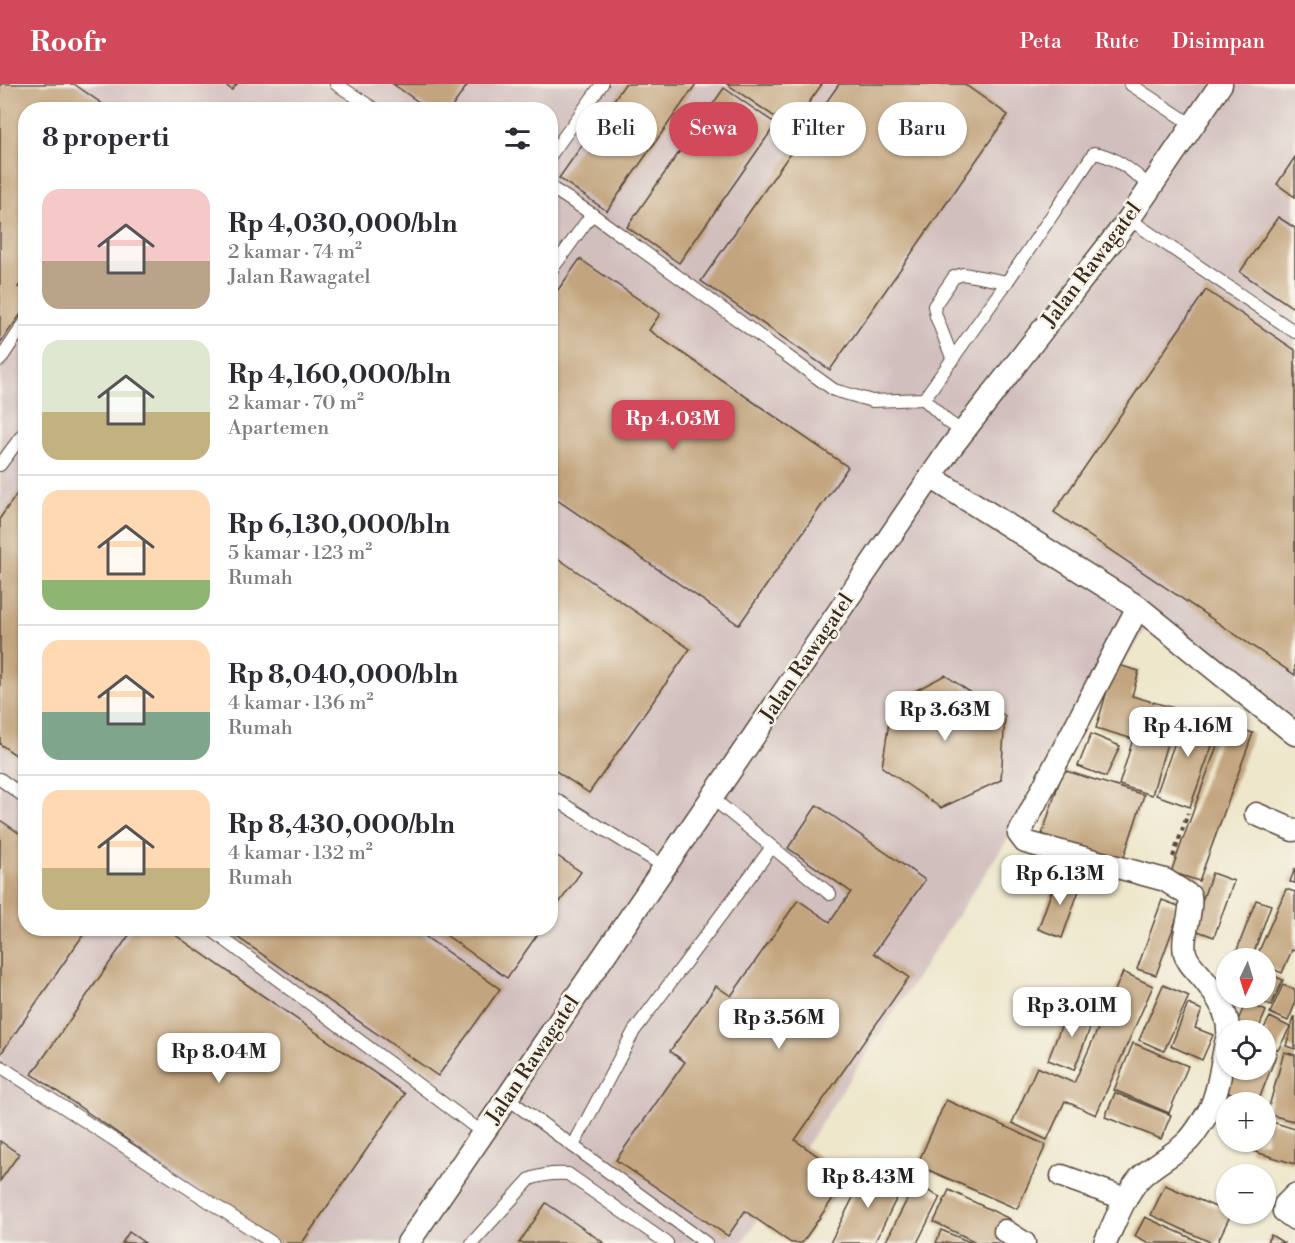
<!DOCTYPE html>
<html lang="id">
<head>
<meta charset="utf-8">
<style>
  :root { --surface:#fff; --page:#f7f7f7; --text:#2b2b33; --muted:#7c7c81; --line:#e1e1e2; --accent:#d1495b }
  body { margin:0; font-family:"Libre Bodoni",serif; background:var(--page); color:var(--text); height:100vh; display:flex; flex-direction:column; font-size:22px; white-space:nowrap }
  * { box-sizing:border-box; margin:0 }
  p { font-size:20px; color:var(--muted) }
  .icon { flex:none; width:33px; height:33px; fill:none; stroke:currentColor; stroke-width:2; stroke-linecap:round; stroke-linejoin:round }
  .map { position:relative; flex:1; overflow:hidden }
  .details { position:absolute; left:18px; top:18px; width:540px; height:834px; display:flex; flex-direction:column; background:var(--surface); border-radius:24px; box-shadow:0 2px 4px #0004 }
  .details>* { flex:none }
  .banner { position:absolute; left:576px; top:18px; width:570px; height:54px; display:flex; gap:12px }
  .needle { width:39px; rotate:184deg }
  .fabs { position:absolute; left:1216px; top:864px; display:grid; gap:12px }
  .fabs a { display:grid; place-items:center; width:60px; height:60px; border-radius:50%; background:var(--surface); box-shadow:0 2px 4px #0004; font-size:30px }
  .price { position:absolute; translate:-50% -51px; padding:0 14px; border-radius:12px; background:#fff; color:#222; font-size:20px; line-height:39px; filter:drop-shadow(0 2px 3px #0008) }
  .price::after { content:''; position:absolute; left:50%; top:36px; width:18px; height:14px; margin-left:-9px; background:inherit; clip-path:polygon(0 0,100% 0,50% 100%) }
  .price.active { background:var(--accent); color:#fff }
  ul { padding:0; list-style:none }
  li { display:flex; align-items:center; gap:18px; height:150px; padding:0 24px }
  li+li { border-top:2px solid var(--line) }
  li span { display:grid; place-items:center; flex:none; width:168px; height:120px; border-radius:18px; color:#555 }
  li>.icon { margin-inline-start:auto }
  span .icon { width:72px; height:72px; fill:#fffc; stroke-width:1 }
  li b { font-size:26px }
  h2 { display:flex; justify-content:space-between; align-items:center; height:72px; padding:0 24px; font-size:26px }
  .pill { padding:0 21px; border-radius:27px; background:var(--surface); box-shadow:0 2px 4px #0004; font-size:21px; line-height:54px }
  .pill.active { background:var(--accent); color:#fff }
  header { display:flex; align-items:center; gap:36px; box-sizing:border-box; height:84px; padding:0 30px; background:var(--accent); color:#fff }
  header strong { font-size:28px }
  nav { display:flex; gap:33px; margin-inline-start:auto; font-size:21px }
  .map>svg:first-child { display:block }
  .industrial { fill:#d1bfbe; fill-rule:evenodd }
  .building { fill:#c2a47e }
  .lines { fill:none; stroke-linecap:round; stroke-linejoin:round }
  .lane-casing { stroke:#564638; stroke-width:14 }
  .street-casing { stroke:#564638; stroke-width:25 }
  .path { stroke:#564638; stroke-width:4; stroke-dasharray:4.5 4.5; stroke-linecap:butt }
  .lane { stroke:#fff; stroke-width:12 }
  .street { stroke:#fff; stroke-width:22 }
  .labels { text-anchor:middle; dominant-baseline:central; stroke-width:5; stroke-linejoin:round; paint-order:stroke }
  .street-label { font-size:21px; fill:#3b2a1e; stroke:#f7f3e8 }
</style>
</head>
<body>
<header>
<strong>Roofr</strong>
<nav><a>Peta</a><a>Rute</a><a>Disimpan</a></nav>
</header>
<div class="map">
<svg width="1295" height="1159" viewBox="0 0 1295 1159">
  <rect width="100%" height="100%" fill="#f7f3e8"/>
  <filter id="ink" filterUnits="userSpaceOnUse"><feTurbulence type="fractalNoise" baseFrequency=".0167" numOctaves="2"/><feDisplacementMap in="SourceGraphic" scale="12" xChannelSelector="R" yChannelSelector="G"/><feConvolveMatrix kernelMatrix="1 2 1 2 8 2 1 2 1" color-interpolation-filters="sRGB"/></filter>
  <filter id="wash" filterUnits="userSpaceOnUse"><feTurbulence type="fractalNoise" baseFrequency=".008" numOctaves="4" result="noise"/><feDisplacementMap in="SourceGraphic" scale="24" xChannelSelector="R" yChannelSelector="G"/><feGaussianBlur stdDeviation="1.35" result="paint"/><feColorMatrix in="noise" values="0 0 0 0 0 0 0 0 0 0 0 0 0 0 0 0 0 1.4 0 .05"/><feComposite in="paint" operator="in"/></filter>
  <g filter="url(#wash)">
    <rect width="100%" height="100%" fill="#eee7cc"/>
    <path class="industrial" d="M0,0H1295V635L1153,534L742,1159H0ZM26,26H550V844H26Z"/>
    <g id="blocks">
      <g class="building">
        <polygon points="0,0 74,0 111,26 26,26 26,193 18,203 26,208 26,223 0,259"/>
        <polygon points="224,0 237,0 232,6"/>
        <polygon points="393,0 468,0 450,26 430,26"/>
        <polygon points="625,0 696,0 607,127 559,94"/>
        <polygon points="727,0 822,0 791,44"/>
        <polygon points="839,0 964,0 1008,31 830,286 701,197"/>
        <polygon points="724,4 776,40 679,179 627,143"/>
        <polygon points="1295,73 1295,113 1277,100"/>
        <polygon points="1278,133 1295,144 1295,225 1240,188"/>
        <polygon points="580,175 660,230 649,246 848,383 739,541 550,411 550,217"/>
        <polygon points="1206,206 1295,266 1295,591 1054,428"/>
        <polygon points="26,397 26,678 0,660 0,434"/>
        <polygon points="550,469 690,565 589,709 550,683"/>
        <polygon points="1115,580 1139,587 1132,612 1177,625 1152,711 1119,701 1133,655 1096,644"/>
        <polygon points="945,591 1005,632 1001,696 941,724 882,683 892,619"/>
        <polygon points="1187,625 1221,637 1190,723 1156,711"/>
        <polygon points="1225,640 1253,649 1199,797 1171,788"/>
        <polygon points="1091,650 1120,662 1106,693 1078,682"/>
        <polygon points="1063,686 1144,711 1122,779 1041,754"/>
        <polygon points="817,721 925,796 874,869 909,893 795,1056 848,1093 802,1159 791,1159 745,1127 728,1152 616,1076 685,978 670,967 716,902 731,912 798,816 830,838 851,808 788,764"/>
        <polygon points="0,736 26,754 26,844 88,844 0,971"/>
        <polygon points="550,767 581,788 550,832"/>
        <polygon points="1295,784 1295,799 1290,798"/>
        <polygon points="1212,789 1234,797 1214,853 1192,845"/>
        <polygon points="1058,790 1082,798 1062,854 1038,845"/>
        <polygon points="1286,805 1295,808 1295,867 1292,866 1282,889 1266,882 1266,874 1256,874"/>
        <polygon points="1162,816 1181,823 1156,891 1137,885"/>
        <polygon points="1256,816 1271,821 1252,874 1234,874"/>
        <polygon points="134,844 165,844 405,1010 302,1159 277,1159 32,990"/>
        <polygon points="224,844 413,844 500,905 438,992"/>
        <polygon points="436,844 542,844 507,894"/>
        <polygon points="1123,888 1153,902 1096,1031 1065,1017 1047,1056 1012,1039 1037,983 1074,999"/>
        <polygon points="1266,888 1283,896 1271,922 1254,914 1266,914"/>
        <polygon points="1163,901 1189,912 1164,967 1139,956"/>
        <polygon points="1283,901 1295,906 1295,920 1288,937 1270,929"/>
        <polygon points="1246,918 1266,927 1258,946 1243,946 1235,943"/>
        <polygon points="1188,920 1202,926 1195,944 1213,951 1202,976 1171,962"/>
        <polygon points="1069,922 1095,931 1074,986 1048,976"/>
        <polygon points="1270,933 1290,943 1278,966 1266,960 1266,946 1263,946"/>
        <polygon points="1294,933 1295,933 1295,965 1286,962"/>
        <polygon points="1133,959 1188,982 1169,1029 1114,1006"/>
        <polygon points="1266,965 1277,969 1258,1018 1254,1018 1223,1006 1231,986 1266,986"/>
        <polygon points="1284,968 1295,971 1295,1030 1293,1037 1267,1030"/>
        <polygon points="1115,1009 1171,1031 1161,1055 1105,1033"/>
        <polygon points="946,1016 1046,1061 1017,1125 917,1081"/>
        <polygon points="1266,1036 1295,1045 1295,1080 1249,1066 1252,1058 1266,1058"/>
        <polygon points="0,1057 19,1070 0,1097"/>
        <polygon points="869,1082 904,1099 880,1148 874,1159 830,1159"/>
        <polygon points="915,1100 940,1113 917,1159 885,1159"/>
        <polygon points="1165,1101 1227,1128 1227,1130 1231,1130 1217,1159 1212,1159 1151,1131"/>
        <polygon points="949,1106 1010,1135 999,1159 978,1159 934,1138"/>
        <polygon points="546,1119 604,1159 519,1159"/>
        <polygon points="1145,1133 1191,1154 1201,1159 1149,1159 1135,1152"/>
        <polygon points="941,1146 972,1159 936,1159"/>
        <polygon points="129,1148 145,1159 122,1159"/>
        <polygon points="1271,1151 1284,1159 1266,1159"/>
      </g>
    </g>
  </g>
  <g filter="url(#ink)">
    <use href="#blocks" fill-opacity="0" stroke="#564638" stroke-width="1.5"/>
    <g class="lines">
      <defs>
        <g id="lane">
          <polyline points="336,0 376,26"/>
          <polyline points="1130,0 1194,42"/>
          <polyline points="550,72 602,0"/>
          <polyline points="550,103 592,130 834,306 872,317 924,315"/>
          <polyline points="1129,135 1295,248"/>
          <polyline points="550,188 592,130"/>
          <polyline points="0,276 26,237"/>
          <polyline points="953,276 936,232 934,222 954,193 963,190 1007,198"/>
          <path d="M963,348L947,337L924,315L1007,198L1094,69C1116,72 1134,89 1151,103"/>
          <polyline points="0,381 26,346"/>
          <polyline points="0,695 26,714"/>
          <polyline points="550,712 665,783"/>
          <polyline points="712,714 830,810"/>
          <polyline points="209,844 483,1049"/>
          <polyline points="0,982 273,1159"/>
          <polyline points="507,1014 706,1159"/>
          <polyline points="573,1062 634,947 772,763"/>
          <path d="M472,1159L530,1095C543,1090 554,1089 568,1090L667,1159"/>
        </g>
        <g id="street">
          <polyline points="931,393 1138,523 1295,650"/>
          <path d="M1138,523L1019,750L1025,758L1165,796L1190,812C1193,831 1181,851 1185,869C1187,878 1195,885 1201,892C1213,907 1228,926 1228,946"/>
          <polyline points="1256,730 1293,746"/>
          <polyline points="1062,1092 1126,1115"/>
          <polyline points="1295,1111 1285,1121 1284,1127 1295,1135"/>
          <polyline points="1005,1147 1024,1159"/>
          <polyline points="408,1159 949,366 1129,135 1221,0"/>
          <path d="M1105,1159C1115,1138 1124,1112 1140,1094C1154,1080 1174,1071 1188,1057C1195,1050 1204,1035 1209,1027C1220,1005 1221,979 1227,955"/>
        </g>
      </defs>
      <use href="#lane" class="lane-casing"/>
      <use href="#street" class="street-casing"/>
      <polyline class="path" points="1173,773 1188,729"/>
      <use href="#lane" class="lane"/>
      <use href="#street" class="street"/>
    </g>
  </g>
  <g class="labels">
    <g class="street-label">
      <text transform="translate(1092 181) rotate(-53)">Jalan Rawagatel</text>
      <text transform="translate(807 574) rotate(-56)">Jalan Rawagatel</text>
      <text transform="translate(533 976) rotate(-56)">Jalan Rawagatel</text>
    </g>
  </g>
</svg>
<div class="fabs">
<a><svg class="needle" viewBox="-14 -14 28 28"><path d="M0-13l5 13h-10z" fill="#e53935"/><path d="M0 13l5-13h-10z" fill="#7c7c81"/></svg></a>
<a><svg class="icon" aria-label="locate" viewBox="0 0 24 24"><circle cx="12" cy="12" r="6"/><path d="M12 2v4M12 18v4M2 12h4M18 12h4"/></svg></a>
<a>+</a>
<a>−</a>
</div>
<b class="price active" style="left:673px;top:367px">Rp 4.03M</b>
<b class="price" style="left:945px;top:658px">Rp 3.63M</b>
<b class="price" style="left:1188px;top:674px">Rp 4.16M</b>
<b class="price" style="left:1060px;top:822px">Rp 6.13M</b>
<b class="price" style="left:1072px;top:954px">Rp 3.01M</b>
<b class="price" style="left:779px;top:966px">Rp 3.56M</b>
<b class="price" style="left:219px;top:1000px">Rp 8.04M</b>
<b class="price" style="left:868px;top:1125px">Rp 8.43M</b>
<div class="banner">
<a class="pill">Beli</a>
<a class="pill active">Sewa</a>
<a class="pill">Filter</a>
<a class="pill">Baru</a>
</div>
<section class="details">
<h2>8 properti<svg class="icon" aria-label="filters" viewBox="0 0 24 24"><path d="M4 7h16M4 17h16"/><circle cx="9" cy="7" r="2"/><circle cx="15" cy="17" r="2"/></svg></h2>
<ul>
<li><span style="background:linear-gradient(#f6c9c9 60%,#b9a48a 0)"><svg class="icon" aria-label="home" viewBox="0 0 24 24"><path d="M3 11l9-7 9 7M6 9v11h12V9"/></svg></span><div><b>Rp 4,030,000/bln</b><p>2 kamar · 74 m²</p><p>Jalan Rawagatel</p></div></li>
<li><span style="background:linear-gradient(#dfe7d0 60%,#c2b280 0)"><svg class="icon" aria-label="home" viewBox="0 0 24 24"><path d="M3 11l9-7 9 7M6 9v11h12V9"/></svg></span><div><b>Rp 4,160,000/bln</b><p>2 kamar · 70 m²</p><p>Apartemen</p></div></li>
<li><span style="background:linear-gradient(#ffd9b3 75%,#8fb573 0)"><svg class="icon" aria-label="home" viewBox="0 0 24 24"><path d="M3 11l9-7 9 7M6 9v11h12V9"/></svg></span><div><b>Rp 6,130,000/bln</b><p>5 kamar · 123 m²</p><p>Rumah</p></div></li>
<li><span style="background:linear-gradient(#ffd9b3 60%,#7fa58c 0)"><svg class="icon" aria-label="home" viewBox="0 0 24 24"><path d="M3 11l9-7 9 7M6 9v11h12V9"/></svg></span><div><b>Rp 8,040,000/bln</b><p>4 kamar · 136 m²</p><p>Rumah</p></div></li>
<li><span style="background:linear-gradient(#ffd9b3 65%,#c2b280 0)"><svg class="icon" aria-label="home" viewBox="0 0 24 24"><path d="M3 11l9-7 9 7M6 9v11h12V9"/></svg></span><div><b>Rp 8,430,000/bln</b><p>4 kamar · 132 m²</p><p>Rumah</p></div></li>
</ul>
</section>
</div>
</body>
</html>
